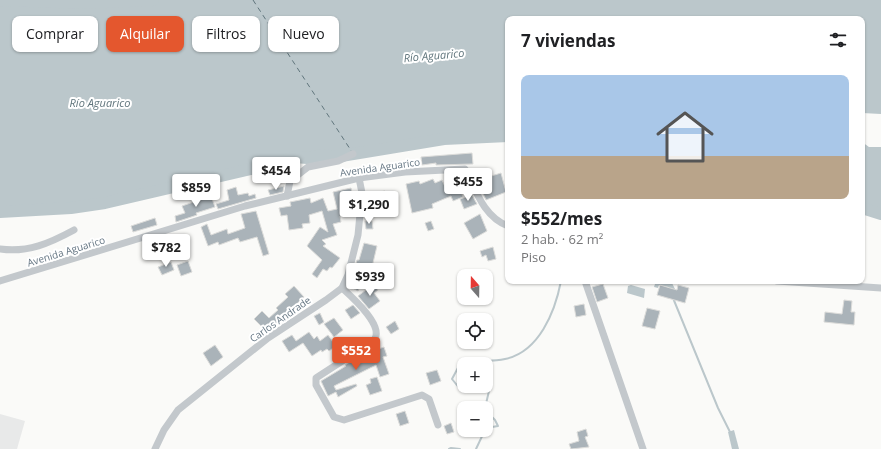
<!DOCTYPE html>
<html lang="es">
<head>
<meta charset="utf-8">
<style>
  :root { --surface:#fff; --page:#f6f6f6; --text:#202124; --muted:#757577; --accent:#e4572e }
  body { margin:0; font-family:"Open Sans",sans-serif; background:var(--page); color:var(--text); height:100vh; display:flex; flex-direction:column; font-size:15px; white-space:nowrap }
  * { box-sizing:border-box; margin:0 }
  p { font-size:13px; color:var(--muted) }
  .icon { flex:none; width:22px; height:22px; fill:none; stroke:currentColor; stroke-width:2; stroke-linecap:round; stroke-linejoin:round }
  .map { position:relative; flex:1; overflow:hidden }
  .drawer { position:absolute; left:505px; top:16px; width:360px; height:268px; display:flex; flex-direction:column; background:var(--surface); border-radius:8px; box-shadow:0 1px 3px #0004 }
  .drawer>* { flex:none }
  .top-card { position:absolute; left:12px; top:16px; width:380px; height:36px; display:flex; gap:8px }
  .needle { width:26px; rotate:340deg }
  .tools { position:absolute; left:457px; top:269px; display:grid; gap:8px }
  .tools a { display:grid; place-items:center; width:36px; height:36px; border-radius:8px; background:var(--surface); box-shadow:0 1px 3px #0004; font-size:20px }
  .price { position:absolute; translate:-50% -34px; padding:0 9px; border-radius:4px; background:#fff; color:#222; font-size:13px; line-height:26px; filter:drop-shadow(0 1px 2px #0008) }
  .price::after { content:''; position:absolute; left:50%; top:24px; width:12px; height:9px; margin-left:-6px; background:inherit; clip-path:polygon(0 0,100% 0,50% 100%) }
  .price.active { background:var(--accent); color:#fff }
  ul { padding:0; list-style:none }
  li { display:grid; align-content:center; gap:8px; height:212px; padding:0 16px }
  li span { display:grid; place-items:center; height:124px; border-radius:8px; color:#555 }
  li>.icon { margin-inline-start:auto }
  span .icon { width:72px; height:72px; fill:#fffc; stroke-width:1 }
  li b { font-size:17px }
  h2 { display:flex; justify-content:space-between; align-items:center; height:48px; padding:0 16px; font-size:17px }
  .pill { padding:0 14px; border-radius:8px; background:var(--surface); box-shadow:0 1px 3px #0004; font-size:14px; line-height:36px }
  .pill.active { background:var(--accent); color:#fff }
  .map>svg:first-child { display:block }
  .built { fill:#e8e9e9 }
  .water { fill:#bbc7cb }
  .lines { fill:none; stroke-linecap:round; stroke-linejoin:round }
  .stream { stroke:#bbc7cb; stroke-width:2 }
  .river { stroke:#bbc7cb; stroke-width:12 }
  .ferry { stroke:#60757c; stroke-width:1; stroke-dasharray:5 4; stroke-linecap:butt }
  .building { fill:#aab3b9; stroke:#dcdcda }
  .minor { stroke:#c3c8cc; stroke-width:7 }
  .labels { text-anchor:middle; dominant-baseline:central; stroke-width:4; stroke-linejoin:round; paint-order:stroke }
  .street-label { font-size:10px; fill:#657683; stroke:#fff }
  .water-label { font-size:11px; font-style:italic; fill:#60757c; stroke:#fff }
</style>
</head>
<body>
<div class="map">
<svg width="881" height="449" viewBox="0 0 881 449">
  <rect width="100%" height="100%" fill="#fafaf8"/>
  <polygon class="built" points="0,414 25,421 17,449 0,449"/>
  <g class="water">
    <polygon points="0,0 84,3 153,0 881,0 881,114 862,113 862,19 508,19 508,136 444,139 335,157 322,155 307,158 295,157 288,159 274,168 251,169 105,203 71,208 0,212"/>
    <polygon points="862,142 869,147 881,147 881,214 862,208"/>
    <polygon points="656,281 671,281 676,291 674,299 666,298 668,287 659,285 658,288 654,287"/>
    <polygon points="631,285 645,289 644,298 627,293 628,286"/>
    <polygon points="734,430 739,449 732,449 728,432"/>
  </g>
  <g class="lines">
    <g class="stream">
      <polyline points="673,298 718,408 730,432"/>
      <path d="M485,408L489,391L481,387L460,389L452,379L460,364C476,358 489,363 505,359C539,352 555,312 561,281"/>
      <polyline points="486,411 495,420 498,426 486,428"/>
      <polyline points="449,449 451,448 460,449"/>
      <polyline points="476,449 485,430"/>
    </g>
    <g class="river">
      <polyline points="0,0 84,3 153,0"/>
      <polyline points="862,208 881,214"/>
      <polyline points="0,212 71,208 105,203 251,169 274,168 288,159 295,157 307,158 322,155 335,157 444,139 508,136"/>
    </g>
    <polyline class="ferry" points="253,0 352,152"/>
  </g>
  <g class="building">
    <polygon points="472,153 473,164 436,165 436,163 422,165 421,157"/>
    <polygon points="487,172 488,177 501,173 506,192 486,200 475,175"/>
    <polygon points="433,179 435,183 442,180 446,189 458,184 463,197 453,201 451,196 432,204 433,208 412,213 406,184 419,181 420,184"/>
    <polygon points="284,186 283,192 270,195 268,190"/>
    <polygon points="236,187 238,195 248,193 249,196 255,194 256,198 218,209 216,204 229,200 227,190"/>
    <polygon points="351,188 353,197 346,198 350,215 340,216 341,222 333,224 337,235 322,240 326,244 323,246 340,258 332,268 330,267 327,271 323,269 317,278 312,274 322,260 307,246 320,227 328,232 322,211 309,215 310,223 302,224 303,228 289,230 287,215 281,216 279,208 291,206 290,202 310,198 311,203 323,198 328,211 337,209 333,192"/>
    <polygon points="385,191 387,208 374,211 372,201 375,201 374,193"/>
    <polygon points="472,195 477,204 464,209 460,199"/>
    <polygon points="211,196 215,207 196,213 197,215 176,222 175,216 185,213 182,206"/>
    <polygon points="256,211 269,254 263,256 257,237 240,242 238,238 219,245 218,242 208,246 201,227 207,224 211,235 227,229 228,234 245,228 241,214"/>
    <polygon points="480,214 487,231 473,239 464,223"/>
    <polygon points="155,218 157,225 133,232 131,226"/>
    <polygon points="365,221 372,221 373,229 366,229"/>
    <polygon points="431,221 434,229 428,231 425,223"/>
    <polygon points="364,243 377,246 373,263 382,266 379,278 366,274 358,291 349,286 356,272 354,271 357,260 359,260"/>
    <polygon points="493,247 496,259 488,261 486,255 482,257 480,251"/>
    <polygon points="188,261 192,272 181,276 177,265"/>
    <polygon points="171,262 174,270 162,275 158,267"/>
    <polygon points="374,284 378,290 374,293 380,301 369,309 358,296"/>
    <polygon points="603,284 608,298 597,302 592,287"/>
    <polygon points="660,285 677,290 678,285 689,288 685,303 657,295"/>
    <polygon points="294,286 304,297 267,332 254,319 262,311 269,318 278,310 276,308 288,297 285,294"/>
    <polygon points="844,300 852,301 851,312 855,312 854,325 824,322 825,312 842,314"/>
    <polygon points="584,304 586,315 576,317 574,306"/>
    <polygon points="353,305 360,313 351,319 345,310"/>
    <polygon points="647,308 660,311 655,329 642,326"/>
    <polygon points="320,313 324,322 319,325 314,316"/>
    <polygon points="334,318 343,330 334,337 324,324"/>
    <polygon points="395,321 399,329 391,334 386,327"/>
    <polygon points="309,332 314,339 317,336 320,341 328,335 336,346 329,351 327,349 322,352 321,350 312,356 303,343 289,352 282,341 292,335 296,341"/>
    <polygon points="215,345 223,357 211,366 203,353"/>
    <polygon points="384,347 387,356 383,357 389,374 380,377 376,365 334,386 336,390 356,384 357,386 338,397 336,392 328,396 321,381 346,366 345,365 359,356"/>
    <polygon points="437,370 441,381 430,385 426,373"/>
    <polygon points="377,377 382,391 370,395 366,385 371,383 370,379"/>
    <polygon points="405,411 409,423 400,426 396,414"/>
    <polygon points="451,423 454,432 447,434 444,426"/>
    <polygon points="586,429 588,436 585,437 589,447 571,449 569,444 579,441 577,432"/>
  </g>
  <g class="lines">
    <g class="minor">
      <polyline points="287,196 290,181 308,167 338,161 353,154"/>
      <path d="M0,249C28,253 50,243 74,230"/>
      <path d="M0,281L245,206L359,178L405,172L465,169C476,191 484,217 508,226"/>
      <polyline points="585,281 643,449"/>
      <polyline points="777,281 881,288"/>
      <path d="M342,288C352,297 387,328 373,341L316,378V385L334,417L344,420L422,395L429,399L438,425"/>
      <polyline points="155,449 164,430 178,410 268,338 326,300 342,288 348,275 358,235 362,193 359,178"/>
    </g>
  </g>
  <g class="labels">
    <g class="street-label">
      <text transform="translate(380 167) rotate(-8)">Avenida Aguarico</text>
      <text transform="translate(66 251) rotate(-17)">Avenida Aguarico</text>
      <text transform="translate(280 319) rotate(-35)">Carlos Andrade</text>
    </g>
    <g class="water-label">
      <text transform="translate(434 55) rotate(-5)">Río Aguarico</text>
      <text x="100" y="102">Río Aguarico</text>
    </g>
  </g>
</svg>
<div class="tools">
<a><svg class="needle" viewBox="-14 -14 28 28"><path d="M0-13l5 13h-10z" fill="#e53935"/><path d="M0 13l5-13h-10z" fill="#757577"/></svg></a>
<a><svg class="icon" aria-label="locate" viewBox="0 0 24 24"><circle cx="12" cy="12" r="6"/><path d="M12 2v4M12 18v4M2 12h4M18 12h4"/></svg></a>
<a>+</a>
<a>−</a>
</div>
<b class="price" style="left:276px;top:191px">$454</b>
<b class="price" style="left:468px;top:202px">$455</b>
<b class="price" style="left:196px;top:208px">$859</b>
<b class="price" style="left:369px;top:225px">$1,290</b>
<b class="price" style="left:166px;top:268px">$782</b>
<b class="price" style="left:370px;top:297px">$939</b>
<b class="price active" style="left:356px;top:371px">$552</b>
<div class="top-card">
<a class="pill">Comprar</a>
<a class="pill active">Alquilar</a>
<a class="pill">Filtros</a>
<a class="pill">Nuevo</a>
</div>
<section class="drawer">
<h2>7 viviendas<svg class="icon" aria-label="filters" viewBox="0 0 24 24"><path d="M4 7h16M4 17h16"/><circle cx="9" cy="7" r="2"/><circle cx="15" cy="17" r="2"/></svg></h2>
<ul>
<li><span style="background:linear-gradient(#a9c7e8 65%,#b9a48a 0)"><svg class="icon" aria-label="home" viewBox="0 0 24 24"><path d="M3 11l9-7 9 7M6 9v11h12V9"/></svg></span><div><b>$552/mes</b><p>2 hab. · 62 m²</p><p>Piso</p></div></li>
</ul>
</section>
</div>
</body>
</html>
